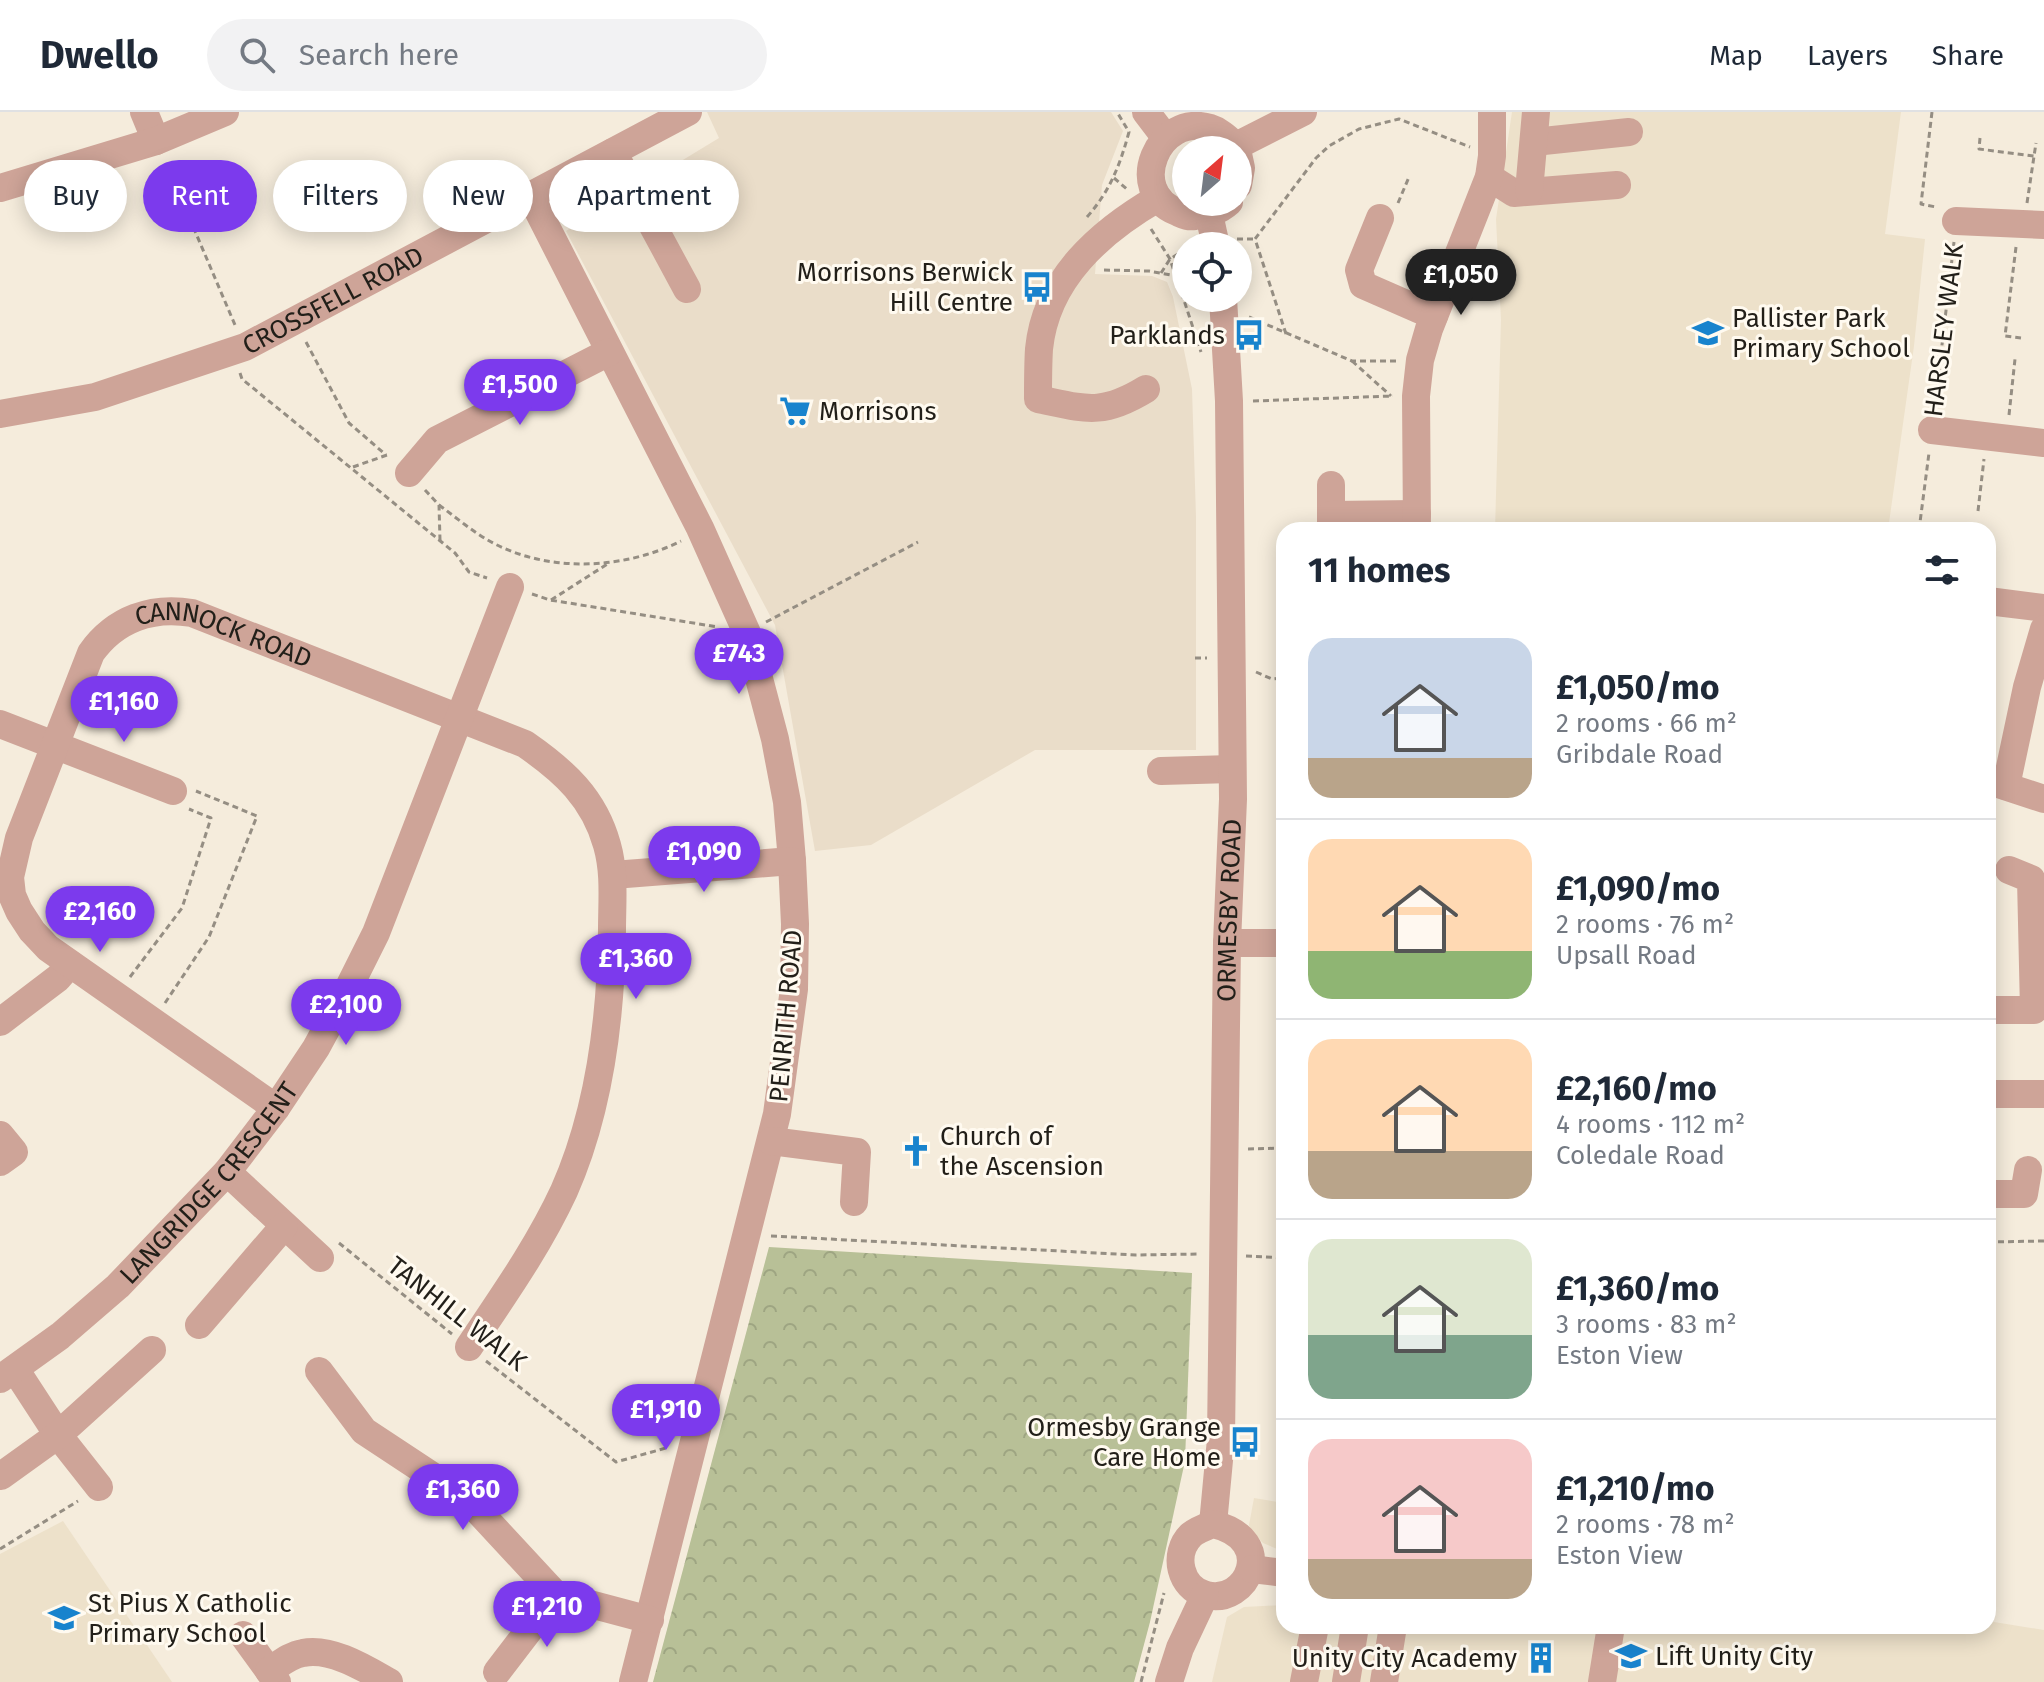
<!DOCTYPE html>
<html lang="en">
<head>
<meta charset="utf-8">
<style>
  :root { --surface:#fff; --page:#f2f2f3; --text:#1f2937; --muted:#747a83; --line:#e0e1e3; --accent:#7c3aed }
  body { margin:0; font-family:"Fira Sans",sans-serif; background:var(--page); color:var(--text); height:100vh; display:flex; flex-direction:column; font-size:30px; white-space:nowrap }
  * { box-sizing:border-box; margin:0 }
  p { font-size:26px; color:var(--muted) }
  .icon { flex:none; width:44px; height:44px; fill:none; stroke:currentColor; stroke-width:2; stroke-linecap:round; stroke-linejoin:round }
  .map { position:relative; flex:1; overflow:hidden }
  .details { position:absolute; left:1276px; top:410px; width:720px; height:1112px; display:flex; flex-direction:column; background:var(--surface); border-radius:24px; box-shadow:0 4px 20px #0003 }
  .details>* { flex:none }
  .hud { position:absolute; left:24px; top:48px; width:760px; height:72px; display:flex; gap:16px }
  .needle { width:52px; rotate:28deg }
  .controls { position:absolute; left:1172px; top:24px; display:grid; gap:16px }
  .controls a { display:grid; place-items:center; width:80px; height:80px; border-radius:50%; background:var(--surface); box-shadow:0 4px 20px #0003; font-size:40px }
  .price { position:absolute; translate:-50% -68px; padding:0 18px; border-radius:28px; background:var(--accent); color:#fff; font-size:26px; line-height:52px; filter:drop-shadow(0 2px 4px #0008) }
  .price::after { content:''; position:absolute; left:50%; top:48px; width:24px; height:18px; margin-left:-12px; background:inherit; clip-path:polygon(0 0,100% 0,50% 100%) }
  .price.active { background:#222; color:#fff }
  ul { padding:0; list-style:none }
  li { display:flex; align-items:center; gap:24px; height:200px; padding:0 32px }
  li+li { border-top:2px solid var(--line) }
  li span { display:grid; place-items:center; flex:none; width:224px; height:160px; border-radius:24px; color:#555 }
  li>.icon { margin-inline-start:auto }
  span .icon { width:96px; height:96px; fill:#fffc; stroke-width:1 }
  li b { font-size:34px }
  h2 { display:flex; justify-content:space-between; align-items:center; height:96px; padding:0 32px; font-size:34px }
  .tag { padding:0 28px; border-radius:36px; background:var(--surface); box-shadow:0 4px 20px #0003; font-size:28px; line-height:72px }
  .tag.active { background:var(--accent); color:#fff }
  header { display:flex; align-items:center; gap:48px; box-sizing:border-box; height:112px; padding:0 40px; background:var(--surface); border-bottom:2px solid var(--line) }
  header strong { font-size:38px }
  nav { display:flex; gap:44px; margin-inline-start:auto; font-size:28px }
  .search { width:560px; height:72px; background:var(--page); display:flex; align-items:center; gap:20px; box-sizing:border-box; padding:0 28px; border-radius:44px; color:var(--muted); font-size:30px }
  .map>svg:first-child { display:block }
  .commercial { fill:#eaddc9 }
  .built { fill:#ede1ca }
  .park { fill:url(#park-crowns) }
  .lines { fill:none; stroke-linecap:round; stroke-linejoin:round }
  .path { stroke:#958e83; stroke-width:3; stroke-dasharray:6 4; stroke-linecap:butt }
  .minor { stroke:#cea498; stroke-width:28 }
  .labels { text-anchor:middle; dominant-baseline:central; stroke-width:6; stroke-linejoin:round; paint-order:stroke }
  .poi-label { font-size:26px; fill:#221f19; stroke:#fffaf0; text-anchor:start }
  .street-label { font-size:26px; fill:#221f19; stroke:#fffaf0 }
</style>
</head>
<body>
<header>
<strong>Dwello</strong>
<div class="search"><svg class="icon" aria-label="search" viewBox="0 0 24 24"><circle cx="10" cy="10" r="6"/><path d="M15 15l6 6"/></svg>Search here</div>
<nav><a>Map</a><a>Layers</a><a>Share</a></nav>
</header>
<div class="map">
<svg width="2044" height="1570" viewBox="0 0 2044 1570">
  <defs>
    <pattern id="park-crowns" width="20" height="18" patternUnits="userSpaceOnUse" patternTransform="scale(2)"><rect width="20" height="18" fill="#b8c097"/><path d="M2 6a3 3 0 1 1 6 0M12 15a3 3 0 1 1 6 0" fill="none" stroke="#9ea582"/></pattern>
  </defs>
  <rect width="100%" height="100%" fill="#f5ecdc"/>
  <polygon class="commercial" points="707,0 1111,0 1123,19 1102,73 1095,162 1152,164 1167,170 1173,185 1192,277 1196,405 1196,638 1035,638 871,733 815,739 775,513 566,119 719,26"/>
  <g class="built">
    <polygon points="1512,0 1901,0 1885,122 1925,127 1914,234 1888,418 1495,418 1501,208 1496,107"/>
    <polygon points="1254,1386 1284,1391 1284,1440 1263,1431 1251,1419 1249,1413"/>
    <polygon points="63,1409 172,1570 0,1570 0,1442"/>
    <polygon points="1284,1493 1284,1514 1988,1514 1988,1509 2044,1518 2044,1570 1212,1570 1227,1505 1244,1495"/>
  </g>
  <polygon class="park" points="769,1135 1192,1161 1185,1349 1150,1510 1134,1570 653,1570"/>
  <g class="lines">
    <g class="path">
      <polyline points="1932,0 1921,92 1936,95"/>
      <polyline points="1980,26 1979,37 2034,44"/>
      <polyline points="166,51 235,213"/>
      <polyline points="1114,66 1129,79"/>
      <polyline points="1398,91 1409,65"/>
      <polyline points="2027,91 2036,31"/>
      <path d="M1087,105C1110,79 1120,53 1129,20L1117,0"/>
      <polyline points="1151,117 1170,147 1175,162"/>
      <polyline points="1237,127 1254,127"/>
      <polyline points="2016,135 2005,224 2021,226"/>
      <polyline points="1104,158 1149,159 1176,164 1201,240"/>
      <polyline points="1161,161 1170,147 1186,137"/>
      <polyline points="1249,205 1352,249 1396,249"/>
      <polyline points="1286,222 1255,127 1316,46 1329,34 1359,17 1399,7 1470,35"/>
      <polyline points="306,230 349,311 386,343"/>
      <polyline points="1352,249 1391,284"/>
      <polyline points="240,261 242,267 455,441 469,460 487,466"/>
      <polyline points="1253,289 1393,284"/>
      <polyline points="1935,293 1954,130"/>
      <polyline points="2009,303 2015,247"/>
      <polyline points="353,355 387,343"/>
      <polyline points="425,378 439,393 440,428"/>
      <path d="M439,393C457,406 475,422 495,432C552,461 625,457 681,429"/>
      <polyline points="1978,399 1984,347"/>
      <polyline points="1919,418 1929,341"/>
      <polyline points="532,482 550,488 718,515"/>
      <polyline points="551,488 609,451"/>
      <polyline points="766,510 918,430"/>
      <polyline points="1195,546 1207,546"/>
      <polyline points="1256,560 1272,567 1284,566"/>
      <polyline points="130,865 182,796 211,706 189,697"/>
      <polyline points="165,891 209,825 257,704 196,679"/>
      <polyline points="1248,1037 1284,1036"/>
      <polyline points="771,1124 1136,1143 1199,1142"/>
      <polyline points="1988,1130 2044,1129"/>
      <polyline points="339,1131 452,1222"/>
      <polyline points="1246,1144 1284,1146"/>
      <polyline points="486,1249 616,1350 666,1336"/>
      <polyline points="0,1437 78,1389"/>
      <polyline points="1141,1570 1164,1481"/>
    </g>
    <g class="minor">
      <polyline points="144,0 156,29"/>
      <polyline points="1146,0 1165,25"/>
      <polyline points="1534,30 1629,20"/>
      <polyline points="1236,34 1303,0"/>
      <polyline points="613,40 687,177"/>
      <polyline points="1238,42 1241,56 1238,73"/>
      <polyline points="1489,65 1514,81 1617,73"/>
      <polyline points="0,76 156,29 225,0"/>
      <polyline points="1529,79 1536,0"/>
      <polyline points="531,85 700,416 747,521 775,627 787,690 792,749 795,812 794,877 777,1002 633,1570"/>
      <path d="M1229,90C1219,99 1208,102 1195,104C1187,105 1184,103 1177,100C1125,79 1158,0 1210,16C1220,19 1228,27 1236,34L1237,38"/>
      <polyline points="1209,102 1216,134"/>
      <polyline points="1380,106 1359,158 1363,173 1434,204"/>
      <polyline points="1956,109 2044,113"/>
      <path d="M1146,277C1102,304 1086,297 1038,287C1038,270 1038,253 1039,237C1046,166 1101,119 1158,86"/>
      <path id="s1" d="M0,302L95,285L245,235L688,0"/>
      <polyline points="1932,318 2044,331"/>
      <polyline points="409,361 437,328 609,240"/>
      <polyline points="1331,373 1331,418"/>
      <polyline points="1331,403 1417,402"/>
      <polyline points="1417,418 1416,284 1420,248 1429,217 1489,65 1492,44 1492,0"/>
      <polyline points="1988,489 2044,496"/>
      <polyline points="0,612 173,679"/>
      <polyline points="1161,659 1232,657"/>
      <polyline points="1989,669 2044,687"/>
      <polyline points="2006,674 2027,575 2044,517"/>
      <polyline points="613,763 792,749"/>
      <polyline points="1227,831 1284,831"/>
      <polyline points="1988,898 2034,898 2031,767 2009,758"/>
      <polyline points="0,910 58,866 70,852"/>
      <polyline points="1988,982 2044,982"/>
      <path id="s2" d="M276,996L48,836L32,819L19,799L12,783L10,765L19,726L91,541C115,507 152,494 192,501L525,632C564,659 594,686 607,733C615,761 612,789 612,818C611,906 600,998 564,1079C538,1135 503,1184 469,1235"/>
      <polyline points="0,1023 14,1040 0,1050"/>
      <polyline points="771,1029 857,1040 854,1090"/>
      <polyline points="227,1060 320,1146"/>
      <polyline points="1988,1082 2024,1082 2028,1058"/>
      <polyline points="199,1213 284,1114"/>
      <polyline points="15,1257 58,1323 99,1375"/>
      <polyline points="319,1259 364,1319 467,1387 556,1483 650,1508"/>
      <path id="s3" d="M0,1267L60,1224L118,1174L227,1060L276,996L316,936L348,877L376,821L510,475"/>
      <polyline points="1,1364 58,1323 152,1238"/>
      <path id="s4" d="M1213,1412L1221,1327L1227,831L1233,687L1229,289L1223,186"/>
      <path d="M1213,1412C1279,1428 1247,1494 1206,1483C1180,1476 1172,1442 1191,1423C1197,1418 1205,1415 1213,1412Z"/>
      <polyline points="1252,1457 1284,1461"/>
      <polyline points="243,1523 277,1570"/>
      <path d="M269,1559C280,1552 290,1543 303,1541C331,1535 366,1557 389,1570"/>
      <polyline points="497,1560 556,1483"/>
      <polyline points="1169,1570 1180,1536 1205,1483"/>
      <polyline points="1304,1570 1315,1514"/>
      <polyline points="1346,1570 1355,1514"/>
      <polyline points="1384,1570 1393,1514"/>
      <polyline points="1602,1570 1611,1514"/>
    </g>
  </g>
  <defs>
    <symbol id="bus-bare" viewBox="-9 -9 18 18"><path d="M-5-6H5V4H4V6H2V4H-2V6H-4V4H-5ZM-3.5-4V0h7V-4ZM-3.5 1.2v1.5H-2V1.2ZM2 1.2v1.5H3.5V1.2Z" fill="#1883cd" stroke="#fffaf0" stroke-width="2.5" paint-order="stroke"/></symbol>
    <symbol id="school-bare" viewBox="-9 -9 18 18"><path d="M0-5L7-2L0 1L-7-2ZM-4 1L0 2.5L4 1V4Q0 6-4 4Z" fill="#1883cd" stroke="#fffaf0" stroke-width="2.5" paint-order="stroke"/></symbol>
    <symbol id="supermarket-bare" viewBox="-9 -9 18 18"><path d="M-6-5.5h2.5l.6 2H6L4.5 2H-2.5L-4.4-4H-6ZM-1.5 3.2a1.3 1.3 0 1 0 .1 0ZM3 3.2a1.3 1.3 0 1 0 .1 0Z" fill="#1883cd" stroke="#fffaf0" stroke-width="2.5" paint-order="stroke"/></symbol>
    <symbol id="church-bare" viewBox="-9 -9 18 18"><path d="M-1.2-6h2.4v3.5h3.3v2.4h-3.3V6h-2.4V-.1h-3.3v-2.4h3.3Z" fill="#1883cd" stroke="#fffaf0" stroke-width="2.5" paint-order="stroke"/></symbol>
    <symbol id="building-bare" viewBox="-9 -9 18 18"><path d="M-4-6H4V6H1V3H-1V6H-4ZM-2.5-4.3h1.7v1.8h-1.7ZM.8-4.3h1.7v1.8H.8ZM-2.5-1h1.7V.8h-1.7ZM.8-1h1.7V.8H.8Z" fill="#1883cd" stroke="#fffaf0" stroke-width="2.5" paint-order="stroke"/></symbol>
  </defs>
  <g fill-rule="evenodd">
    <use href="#bus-bare" x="1015" y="153" width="44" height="44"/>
    <use href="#school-bare" x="1686" y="199" width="44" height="44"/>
    <use href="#bus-bare" x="1227" y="201" width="44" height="44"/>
    <use href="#supermarket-bare" x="773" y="277" width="44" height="44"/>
    <use href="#church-bare" x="894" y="1017" width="44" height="44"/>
    <use href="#bus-bare" x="1223" y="1308" width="44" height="44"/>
    <use href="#school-bare" x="42" y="1484" width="44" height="44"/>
    <use href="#school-bare" x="1609" y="1522" width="44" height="44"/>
    <use href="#building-bare" x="1519" y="1524" width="44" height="44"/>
  </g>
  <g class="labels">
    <g class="poi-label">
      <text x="1013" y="160" text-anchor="end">Morrisons Berwick<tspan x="1013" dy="30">Hill Centre</tspan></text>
      <text x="1732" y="206">Pallister Park<tspan x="1732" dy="30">Primary School</tspan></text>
      <text x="1225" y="223" text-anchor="end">Parklands</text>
      <text x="819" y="299">Morrisons</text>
      <text x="940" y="1024">Church of<tspan x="940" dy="30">the Ascension</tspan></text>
      <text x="1221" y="1315" text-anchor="end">Ormesby Grange<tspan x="1221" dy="30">Care Home</tspan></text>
      <text x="88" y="1491">St Pius X Catholic<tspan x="88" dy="30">Primary School</tspan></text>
      <text x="1655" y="1544">Lift Unity City</text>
      <text x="1517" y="1546" text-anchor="end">Unity City Academy</text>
    </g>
    <g class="street-label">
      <text stroke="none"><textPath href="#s1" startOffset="354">CROSSFELL ROAD</textPath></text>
      <text transform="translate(1944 218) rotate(-83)">HARSLEY WALK</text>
      <text stroke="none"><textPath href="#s2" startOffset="750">CANNOCK ROAD</textPath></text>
      <text stroke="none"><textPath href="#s4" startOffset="614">ORMESBY ROAD</textPath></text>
      <text transform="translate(786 904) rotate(-85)">PENRITH ROAD</text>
      <text stroke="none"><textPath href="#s3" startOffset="288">LANGRIDGE CRESCENT</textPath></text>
      <text transform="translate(457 1202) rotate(38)">TANHILL WALK</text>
    </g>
  </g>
</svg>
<div class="controls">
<a><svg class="needle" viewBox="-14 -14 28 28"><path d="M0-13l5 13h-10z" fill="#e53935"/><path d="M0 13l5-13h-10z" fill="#747a83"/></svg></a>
<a><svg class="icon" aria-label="locate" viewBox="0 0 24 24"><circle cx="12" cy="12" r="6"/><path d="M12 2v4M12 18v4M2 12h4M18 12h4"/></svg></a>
</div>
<b class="price active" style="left:1461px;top:205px">£1,050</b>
<b class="price" style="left:520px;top:315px">£1,500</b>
<b class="price" style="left:739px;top:584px">£743</b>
<b class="price" style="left:124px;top:632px">£1,160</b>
<b class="price" style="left:704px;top:782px">£1,090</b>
<b class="price" style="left:100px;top:842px">£2,160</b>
<b class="price" style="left:636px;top:889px">£1,360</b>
<b class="price" style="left:346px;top:935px">£2,100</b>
<b class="price" style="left:666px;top:1340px">£1,910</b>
<b class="price" style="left:463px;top:1420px">£1,360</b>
<b class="price" style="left:547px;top:1537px">£1,210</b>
<div class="hud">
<a class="tag">Buy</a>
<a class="tag active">Rent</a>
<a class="tag">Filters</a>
<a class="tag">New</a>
<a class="tag">Apartment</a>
</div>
<section class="details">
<h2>11 homes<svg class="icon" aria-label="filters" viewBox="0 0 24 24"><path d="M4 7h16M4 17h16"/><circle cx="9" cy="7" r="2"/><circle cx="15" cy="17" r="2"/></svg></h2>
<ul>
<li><span style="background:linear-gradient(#c9d6e8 75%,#b9a48a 0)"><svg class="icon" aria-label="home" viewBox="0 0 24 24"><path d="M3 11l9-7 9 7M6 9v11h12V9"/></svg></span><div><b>£1,050/mo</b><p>2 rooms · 66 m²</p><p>Gribdale Road</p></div></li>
<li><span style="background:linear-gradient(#ffd9b3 70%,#8fb573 0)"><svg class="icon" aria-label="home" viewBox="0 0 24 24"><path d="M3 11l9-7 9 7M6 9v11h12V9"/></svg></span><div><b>£1,090/mo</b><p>2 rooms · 76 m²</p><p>Upsall Road</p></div></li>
<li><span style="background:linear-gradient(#ffd9b3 70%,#b9a48a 0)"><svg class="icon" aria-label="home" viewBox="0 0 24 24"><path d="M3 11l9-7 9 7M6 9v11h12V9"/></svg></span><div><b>£2,160/mo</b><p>4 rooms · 112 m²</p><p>Coledale Road</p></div></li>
<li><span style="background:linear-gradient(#dfe7d0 60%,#7fa58c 0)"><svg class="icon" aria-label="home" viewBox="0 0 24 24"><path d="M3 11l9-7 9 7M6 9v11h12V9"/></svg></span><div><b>£1,360/mo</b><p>3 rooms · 83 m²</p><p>Eston View</p></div></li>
<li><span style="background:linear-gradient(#f6c9c9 75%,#b9a48a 0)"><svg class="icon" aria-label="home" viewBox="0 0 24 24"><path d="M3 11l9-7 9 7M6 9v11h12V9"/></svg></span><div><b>£1,210/mo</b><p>2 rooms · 78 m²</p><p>Eston View</p></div></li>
</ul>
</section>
</div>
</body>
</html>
